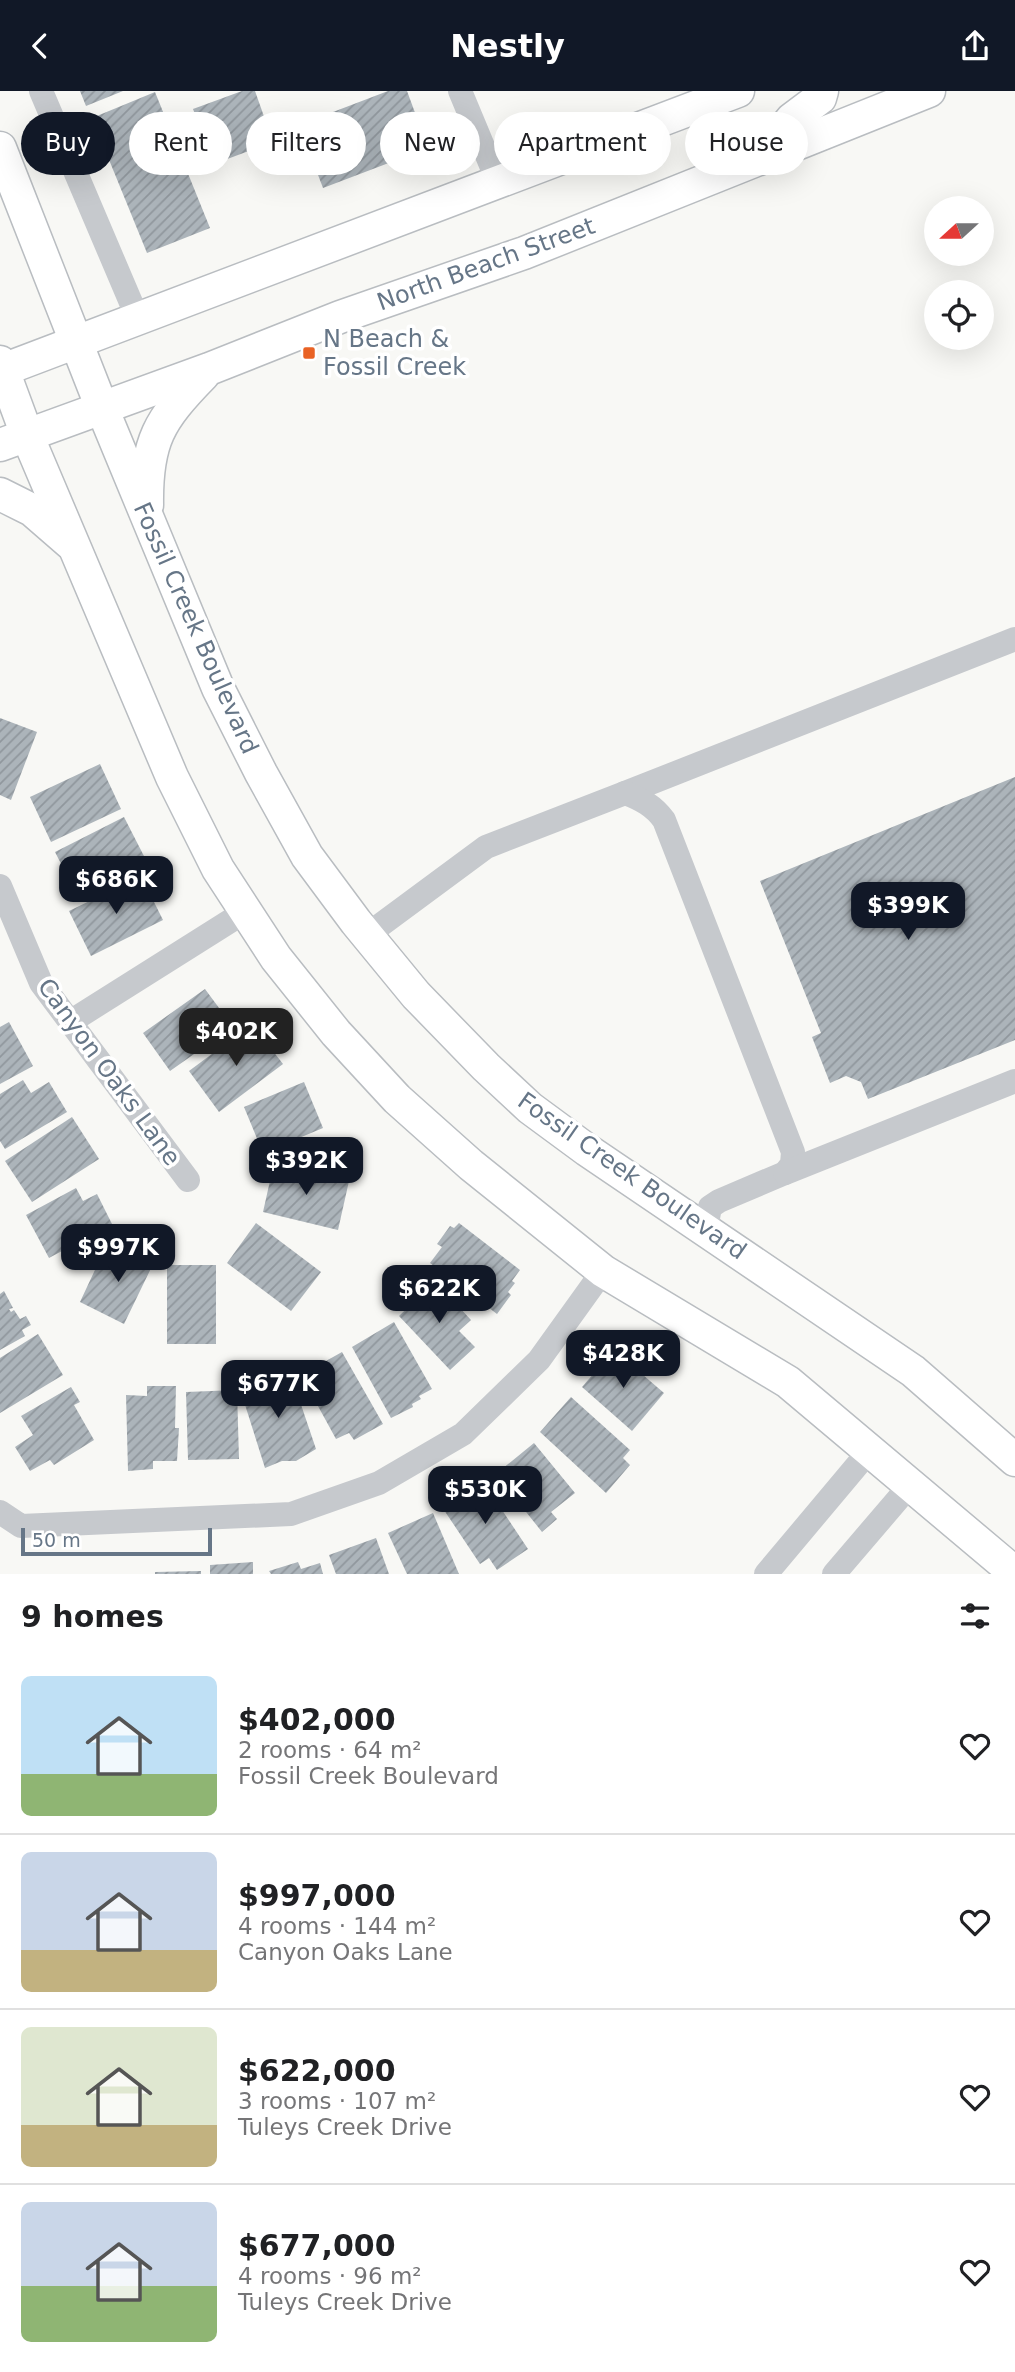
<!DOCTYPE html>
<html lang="en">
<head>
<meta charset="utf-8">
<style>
  :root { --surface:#fff; --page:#f6f6f6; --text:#202124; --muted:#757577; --line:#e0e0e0; --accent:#111827 }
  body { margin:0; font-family:"DejaVu Sans",sans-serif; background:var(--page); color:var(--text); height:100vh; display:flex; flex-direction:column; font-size:26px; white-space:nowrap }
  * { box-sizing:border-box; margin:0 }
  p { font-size:23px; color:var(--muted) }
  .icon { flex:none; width:38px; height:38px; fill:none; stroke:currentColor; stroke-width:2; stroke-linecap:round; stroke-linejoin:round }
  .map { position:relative; height:1483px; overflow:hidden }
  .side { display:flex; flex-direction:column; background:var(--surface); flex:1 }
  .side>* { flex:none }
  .guide { position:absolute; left:21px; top:21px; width:973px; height:63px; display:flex; gap:14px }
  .needle { width:46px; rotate:249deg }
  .tools { position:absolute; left:924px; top:105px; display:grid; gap:14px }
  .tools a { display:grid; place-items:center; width:70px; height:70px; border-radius:50%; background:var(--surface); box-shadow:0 7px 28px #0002; font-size:35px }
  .scale { position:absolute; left:21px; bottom:18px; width:191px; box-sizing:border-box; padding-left:7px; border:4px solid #667687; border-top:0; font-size:19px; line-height:24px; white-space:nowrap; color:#667687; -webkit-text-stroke:5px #fff; paint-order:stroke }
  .price { position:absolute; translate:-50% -60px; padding:0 16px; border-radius:14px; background:var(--accent); color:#fff; font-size:23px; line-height:46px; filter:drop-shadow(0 2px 4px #0008) }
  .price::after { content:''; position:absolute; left:50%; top:42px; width:21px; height:16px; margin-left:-10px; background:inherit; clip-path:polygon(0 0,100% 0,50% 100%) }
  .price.on { background:#222; color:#fff }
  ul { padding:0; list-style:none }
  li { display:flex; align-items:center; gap:21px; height:175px; padding:0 21px }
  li+li { border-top:2px solid var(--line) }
  li span { display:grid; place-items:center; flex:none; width:196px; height:140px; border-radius:10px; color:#555 }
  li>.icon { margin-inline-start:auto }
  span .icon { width:84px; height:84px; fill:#fffc; stroke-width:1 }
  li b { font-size:30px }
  h2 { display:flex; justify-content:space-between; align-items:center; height:84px; padding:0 21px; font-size:30px }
  .chip { padding:0 24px; border-radius:32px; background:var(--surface); box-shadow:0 7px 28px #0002; font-size:24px; line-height:63px }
  .chip.on { background:var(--accent); color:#fff }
  header { display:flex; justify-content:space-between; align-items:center; height:91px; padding:0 21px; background:var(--accent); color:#fff; font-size:32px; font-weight:700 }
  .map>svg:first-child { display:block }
  .building { fill:url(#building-hatch) }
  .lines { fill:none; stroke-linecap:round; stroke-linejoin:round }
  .major-casing { stroke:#b9bdc1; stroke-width:35 }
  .minor { stroke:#c6c9cd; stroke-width:24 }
  .major { stroke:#fff; stroke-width:32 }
  .poi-dot { fill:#e96224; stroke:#fff; stroke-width:2.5 }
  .labels { text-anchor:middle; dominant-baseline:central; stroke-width:7; stroke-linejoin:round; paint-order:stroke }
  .street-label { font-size:24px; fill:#667687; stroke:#fff }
  .poi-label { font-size:24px; fill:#667687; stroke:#fff; text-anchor:start }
</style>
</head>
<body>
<header><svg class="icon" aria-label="back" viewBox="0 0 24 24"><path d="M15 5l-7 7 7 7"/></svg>Nestly<svg class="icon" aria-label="share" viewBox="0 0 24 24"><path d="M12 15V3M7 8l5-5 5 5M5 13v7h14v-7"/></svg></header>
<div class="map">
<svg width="1015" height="1483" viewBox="0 0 1015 1483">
  <defs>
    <pattern id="building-hatch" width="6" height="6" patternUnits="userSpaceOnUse" patternTransform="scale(1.75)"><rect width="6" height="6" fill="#acb4ba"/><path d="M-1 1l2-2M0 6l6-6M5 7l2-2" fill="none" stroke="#90979d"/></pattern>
  </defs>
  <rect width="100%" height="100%" fill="#f8f8f5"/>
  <g class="building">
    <polygon points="80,0 123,0 86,15"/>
    <polygon points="242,0 255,0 273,51 214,73 193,18"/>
    <polygon points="388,0 407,0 428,57 323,97 299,34"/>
    <polygon points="155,1 210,137 147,162 92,27"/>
    <polygon points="0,627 37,641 11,709 0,704"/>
    <polygon points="100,673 121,718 51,751 30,706"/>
    <polygon points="1015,686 1015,949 868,1008 861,991 846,985 830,992 812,946 821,942 760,790"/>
    <polygon points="124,726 147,771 78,806 55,761"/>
    <polygon points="141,785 163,829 91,865 69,820"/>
    <polygon points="205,898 222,921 213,927 224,942 170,980 143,942"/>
    <polygon points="9,931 33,975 0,993 0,936"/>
    <polygon points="252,933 283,973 219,1021 189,980"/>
    <polygon points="23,989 31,1002 49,991 67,1021 5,1058 0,1050 0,1003"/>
    <polygon points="304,991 323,1037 263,1062 244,1016"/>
    <polygon points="72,1026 99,1068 32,1111 5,1070"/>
    <polygon points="274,1072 349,1090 338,1139 263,1121"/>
    <polygon points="76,1097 83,1110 97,1103 112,1133 49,1167 26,1124"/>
    <polygon points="256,1132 321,1181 291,1220 227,1172"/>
    <polygon points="459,1132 520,1179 512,1190 515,1192 508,1201 511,1204 497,1223 430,1172 442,1156 437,1153 450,1135 454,1137"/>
    <polygon points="125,1154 155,1169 124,1233 80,1211 101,1166 116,1173"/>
    <rect x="167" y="1174" width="49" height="79"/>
    <polygon points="435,1190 471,1229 459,1240 475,1256 450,1279 399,1225"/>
    <polygon points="4,1200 13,1217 9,1218 11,1221 14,1219 20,1228 26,1225 31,1234 22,1239 25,1245 0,1259 0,1203"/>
    <polygon points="394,1231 432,1298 419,1305 421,1308 412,1313 413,1316 391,1327 352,1256"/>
    <polygon points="38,1243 63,1284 0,1322 0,1267"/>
    <polygon points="614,1259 664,1302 632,1340 582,1296"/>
    <polygon points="342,1261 383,1333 354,1349 349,1342 336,1348 301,1284"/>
    <polygon points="267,1282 270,1291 291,1284 316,1358 296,1370 282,1370 265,1377 241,1301 252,1298 248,1288"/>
    <polygon points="147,1295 176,1295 175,1337 179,1337 177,1370 153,1370 153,1378 128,1380 126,1304 147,1305"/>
    <polygon points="71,1296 80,1311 74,1314 94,1349 54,1374 50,1369 30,1380 15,1356 33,1344 21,1325"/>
    <polygon points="237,1299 239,1368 188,1369 186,1301"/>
    <polygon points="571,1306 630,1359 623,1367 630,1374 606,1402 540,1341"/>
    <polygon points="534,1352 575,1402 551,1421 557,1428 542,1441 496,1383"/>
    <polygon points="482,1389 528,1458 497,1479 489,1467 480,1473 442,1416"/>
    <polygon points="433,1422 459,1483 407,1483 388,1442"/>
    <polygon points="376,1447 389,1483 336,1483 329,1464"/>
    <polygon points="253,1471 253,1483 210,1483 210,1474"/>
    <polygon points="298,1471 301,1478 320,1472 323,1483 271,1483 269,1480"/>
    <polygon points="201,1480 201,1483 155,1483 155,1481"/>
  </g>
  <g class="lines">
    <defs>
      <g id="major">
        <polyline points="0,57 102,317 218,597 261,682 307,765 356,831 416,904 486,976 530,1017 587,1059 913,1280 1015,1369"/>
        <polyline points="763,63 792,28 820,7 822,0"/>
        <polyline points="0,271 27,344 172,686 218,778 276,867 336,942 397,1008 471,1074 603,1180 788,1291 1015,1482"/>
        <polyline points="0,280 738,0"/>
        <polyline points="0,354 209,278 340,226 524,162 929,0"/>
        <polyline points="0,403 32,419 70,452"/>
        <path d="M147,414C146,350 159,329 203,284"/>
      </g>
    </defs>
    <use href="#major" class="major-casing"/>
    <g class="minor">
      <polyline points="41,0 138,228"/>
      <polyline points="460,0 498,91"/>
      <polyline points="625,702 1015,548"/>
      <polyline points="0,795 41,892 188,1089"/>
      <path d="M367,844L486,756L625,702C641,708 654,715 664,729L793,1061L792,1073L785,1082L719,1110L710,1116L706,1138"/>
      <polyline points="70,931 246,820"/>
      <polyline points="785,1082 1015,990"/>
      <polyline points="0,1421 21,1435 291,1423 379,1392 463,1343 539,1269 603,1180"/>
      <polyline points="766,1483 870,1359"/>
      <polyline points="834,1483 911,1393"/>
    </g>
    <use href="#major" class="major"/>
  </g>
  <rect class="poi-dot" x="302" y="255" width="14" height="14" rx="3.5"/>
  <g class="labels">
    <g class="street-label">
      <text transform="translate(486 173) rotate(-20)">North Beach Street</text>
      <text transform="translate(196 537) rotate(66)">Fossil Creek Boulevard</text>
      <text transform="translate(109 981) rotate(54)">Canyon Oaks Lane</text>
      <text transform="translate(632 1085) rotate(35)">Fossil Creek Boulevard</text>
    </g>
    <g class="poi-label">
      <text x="323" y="248">N Beach &amp;<tspan x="323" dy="28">Fossil Creek</tspan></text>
    </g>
  </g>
</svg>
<div class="tools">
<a><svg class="needle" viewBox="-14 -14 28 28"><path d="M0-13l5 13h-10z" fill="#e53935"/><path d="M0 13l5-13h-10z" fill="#757577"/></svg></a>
<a><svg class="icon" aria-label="locate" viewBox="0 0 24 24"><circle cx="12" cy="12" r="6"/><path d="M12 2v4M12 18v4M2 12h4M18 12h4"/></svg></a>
</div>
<div class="scale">50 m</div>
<b class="price" style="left:116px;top:825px">$686K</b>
<b class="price" style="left:908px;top:851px">$399K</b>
<b class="price on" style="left:236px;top:977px">$402K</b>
<b class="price" style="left:306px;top:1106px">$392K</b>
<b class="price" style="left:118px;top:1193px">$997K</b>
<b class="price" style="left:439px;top:1234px">$622K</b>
<b class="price" style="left:623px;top:1299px">$428K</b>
<b class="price" style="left:278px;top:1329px">$677K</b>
<b class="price" style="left:485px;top:1435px">$530K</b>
<div class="guide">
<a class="chip on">Buy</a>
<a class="chip">Rent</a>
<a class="chip">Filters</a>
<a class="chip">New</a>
<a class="chip">Apartment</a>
<a class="chip">House</a>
</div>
</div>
<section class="side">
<h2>9 homes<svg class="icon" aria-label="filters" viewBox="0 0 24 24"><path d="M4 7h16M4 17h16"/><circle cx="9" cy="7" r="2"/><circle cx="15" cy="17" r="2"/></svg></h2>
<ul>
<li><span style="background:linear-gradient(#bfe0f5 70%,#8fb573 0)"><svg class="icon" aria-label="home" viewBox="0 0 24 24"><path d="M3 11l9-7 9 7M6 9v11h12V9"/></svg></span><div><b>$402,000</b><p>2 rooms · 64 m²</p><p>Fossil Creek Boulevard</p></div><svg class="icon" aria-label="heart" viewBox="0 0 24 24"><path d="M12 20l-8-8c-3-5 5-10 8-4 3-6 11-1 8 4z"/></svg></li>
<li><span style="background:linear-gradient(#c9d6e8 70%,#c2b280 0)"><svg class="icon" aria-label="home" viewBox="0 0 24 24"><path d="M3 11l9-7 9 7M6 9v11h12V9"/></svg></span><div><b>$997,000</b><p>4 rooms · 144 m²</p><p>Canyon Oaks Lane</p></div><svg class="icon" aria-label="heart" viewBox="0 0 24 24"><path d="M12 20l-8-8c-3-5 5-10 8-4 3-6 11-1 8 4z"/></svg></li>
<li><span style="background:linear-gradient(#dfe7d0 70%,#c2b280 0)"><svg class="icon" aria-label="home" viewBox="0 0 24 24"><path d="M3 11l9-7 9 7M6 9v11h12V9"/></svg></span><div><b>$622,000</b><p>3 rooms · 107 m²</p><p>Tuleys Creek Drive</p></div><svg class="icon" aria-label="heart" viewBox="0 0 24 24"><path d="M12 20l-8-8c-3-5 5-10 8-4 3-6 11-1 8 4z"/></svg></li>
<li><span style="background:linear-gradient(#c9d6e8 60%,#8fb573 0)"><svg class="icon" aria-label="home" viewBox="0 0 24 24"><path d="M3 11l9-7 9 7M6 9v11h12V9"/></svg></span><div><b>$677,000</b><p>4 rooms · 96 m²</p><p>Tuleys Creek Drive</p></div><svg class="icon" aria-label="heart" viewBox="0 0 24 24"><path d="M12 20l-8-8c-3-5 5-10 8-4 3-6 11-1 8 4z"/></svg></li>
</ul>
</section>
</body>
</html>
